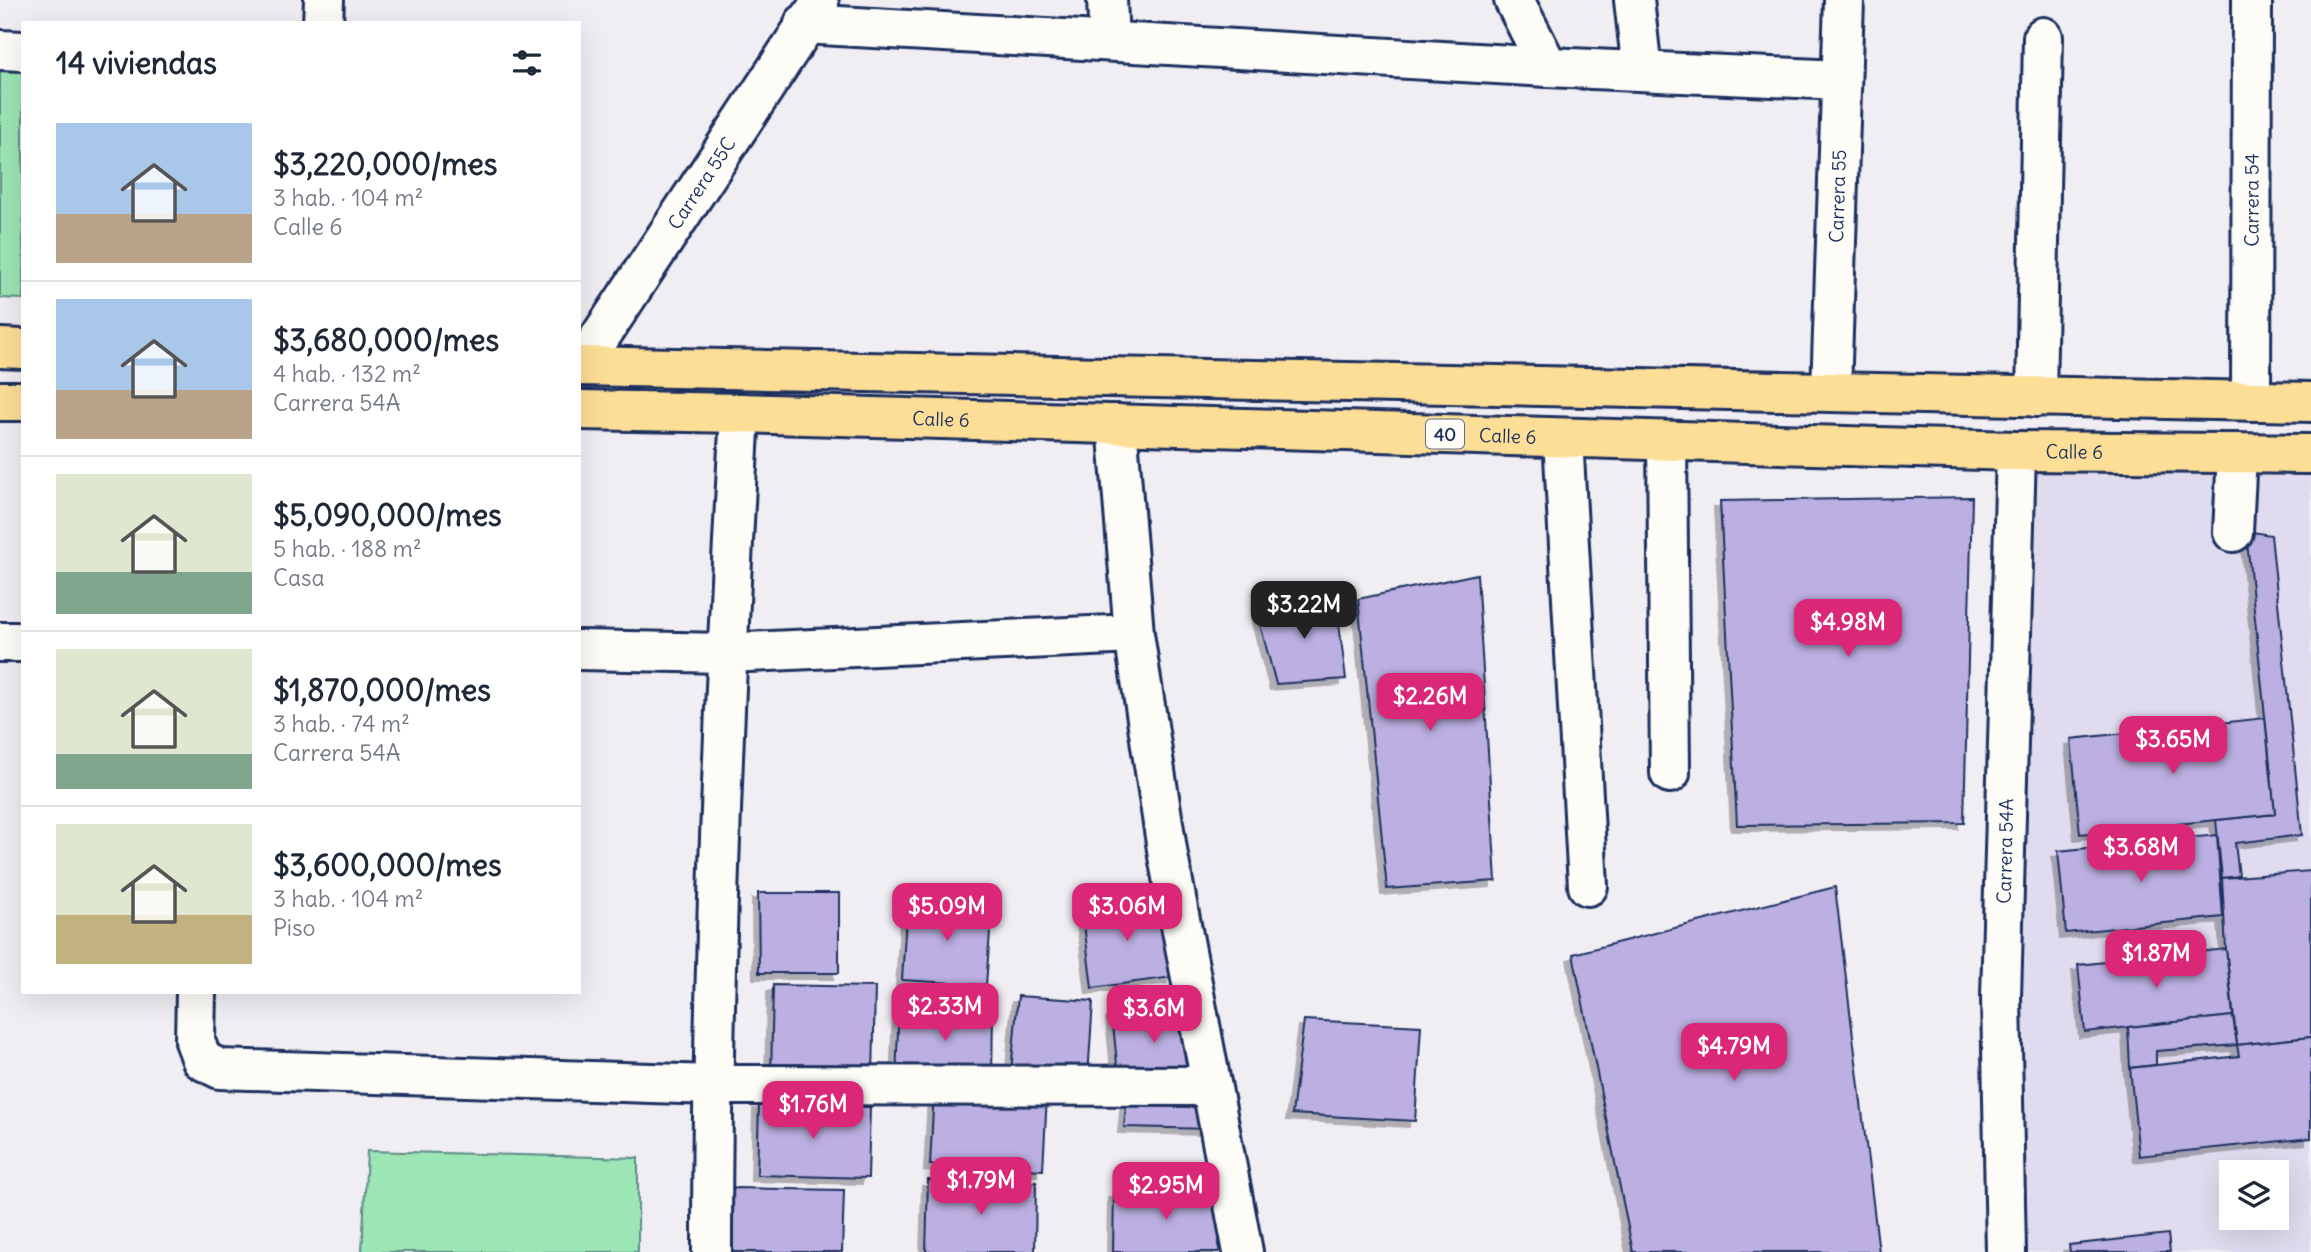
<!DOCTYPE html>
<html lang="es">
<head>
<meta charset="utf-8">
<style>
  :root { --surface:#fff; --page:#f6f6f7; --text:#1f2937; --muted:#747a83; --line:#e0e1e3; --accent:#db2777 }
  body { margin:0; font-family:Delius,sans-serif; background:var(--page); color:var(--text); height:100vh; display:flex; flex-direction:column; font-size:26px; white-space:nowrap }
  * { box-sizing:border-box; margin:0 }
  p { font-size:23px; color:var(--muted) }
  .icon { flex:none; width:38px; height:38px; fill:none; stroke:currentColor; stroke-width:2; stroke-linecap:round; stroke-linejoin:round }
  .map { position:relative; flex:1; overflow:hidden }
  .side { position:absolute; left:21px; top:21px; width:560px; height:973px; display:flex; flex-direction:column; background:var(--surface); border-radius:0px; box-shadow:0 7px 28px #0002 }
  .side>* { flex:none }
  .controls { position:absolute; left:2219px; top:1160px; display:grid; gap:14px }
  .controls a { display:grid; place-items:center; width:70px; height:70px; border-radius:0px; background:var(--surface); box-shadow:0 7px 28px #0002; font-size:35px }
  .price { position:absolute; translate:-50% -60px; padding:0 16px; border-radius:14px; background:var(--accent); color:#fff; font-size:23px; line-height:46px; filter:drop-shadow(0 2px 4px #0008) }
  .price::after { content:''; position:absolute; left:50%; top:42px; width:21px; height:16px; margin-left:-10px; background:inherit; clip-path:polygon(0 0,100% 0,50% 100%) }
  .price.on { background:#222; color:#fff }
  ul { padding:0; list-style:none }
  li { display:flex; align-items:center; gap:21px; height:175px; padding:0 35px }
  li+li { border-top:2px solid var(--line) }
  li span { display:grid; place-items:center; flex:none; width:196px; height:140px; border-radius:0px; color:#555 }
  li>.icon { margin-inline-start:auto }
  span .icon { width:84px; height:84px; fill:#fffc; stroke-width:1 }
  li b { font-size:30px }
  h2 { display:flex; justify-content:space-between; align-items:center; height:84px; padding:0 35px; font-size:30px }
  .map>svg:first-child { display:block }
  .built { fill:#e0dbee; fill-rule:evenodd }
  .green { fill:#9ce5b4; stroke:#5c8a89; stroke-width:2 }
  .building { fill:#bbb0e1; stroke:#1b2f5e; stroke-width:2; filter:url(#shadow) }
  .lines { fill:none; stroke-linecap:round; stroke-linejoin:round }
  .minor-casing { stroke:#1b2f5e; stroke-width:44 }
  .highway-casing { stroke:#1b2f5e; stroke-width:44 }
  .minor { stroke:#fdfcf7; stroke-width:38 }
  .highway { stroke:#fcde96; stroke-width:38 }
  .labels { text-anchor:middle; dominant-baseline:central; stroke-width:7; stroke-linejoin:round; paint-order:stroke }
  .shield { fill:#fdfcf7; stroke:#5f6c8c; stroke-width:2 }
  .shield-label { font-size:18px; font-weight:bold; fill:#1b2f5e }
  .street-label { font-size:19px; fill:#1b2f5e; stroke:#fdfcf7 }
</style>
</head>
<body>
<div class="map">
<svg width="2311" height="1252" viewBox="0 0 2311 1252">
  <defs>
    <filter id="shadow"><feDropShadow dx="-6" dy="6" stdDeviation="0" flood-color="#0004"/></filter>
  </defs>
  <rect width="100%" height="100%" fill="#f0edf3"/>
  <filter id="ink" filterUnits="userSpaceOnUse"><feTurbulence type="fractalNoise" baseFrequency=".0143" numOctaves="2"/><feDisplacementMap in="SourceGraphic" scale="14" xChannelSelector="R" yChannelSelector="G"/><feConvolveMatrix kernelMatrix="1 2 1 2 8 2 1 2 1" color-interpolation-filters="sRGB"/></filter>
  <g filter="url(#ink)">
    <path class="built" d="M2016,451L2311,454V1252H2010ZM2231,1172H2277V1218H2231Z"/>
    <g class="green">
      <polygon points="0,67 23,68 23,299 0,298"/>
      <polygon points="367,1151 638,1158 638,1252 362,1252"/>
    </g>
    <g class="building">
      <polygon points="1972,497 1964,823 1737,825 1720,501"/>
      <polygon points="2246,531 2271,535 2302,835 2235,843 2239,876 2222,878 2216,820 2275,814"/>
      <polygon points="1477,574 1496,881 1387,889 1358,599"/>
      <polygon points="1335,591 1346,679 1276,684 1257,613"/>
      <polygon points="2265,718 2275,814 2080,834 2071,739"/>
      <polygon points="2217,835 2223,917 2066,933 2058,851"/>
      <polygon points="2311,871 2311,1037 2237,1045 2226,949 2222,878"/>
      <polygon points="1835,887 1879,1252 1633,1252 1573,954"/>
      <polygon points="758,893 839,893 839,973 759,973"/>
      <polygon points="1163,898 1173,977 1092,988 1082,908"/>
      <polygon points="907,901 992,906 986,985 902,980"/>
      <polygon points="2226,949 2233,1016 2085,1032 2078,965"/>
      <polygon points="773,985 875,987 873,1078 771,1076"/>
      <polygon points="1018,996 1093,1001 1088,1077 1011,1072"/>
      <polygon points="1189,1004 1197,1076 1119,1085 1112,1013"/>
      <polygon points="899,1006 993,1009 992,1080 896,1077"/>
      <polygon points="2233,1016 2237,1045 2156,1051 2156,1065 2130,1068 2128,1027"/>
      <polygon points="1304,1020 1421,1026 1415,1121 1292,1114"/>
      <polygon points="2311,1037 2311,1138 2139,1156 2130,1068 2239,1056 2237,1045"/>
      <polygon points="934,1090 1047,1095 1043,1170 930,1165"/>
      <polygon points="1127,1095 1189,1097 1211,1129 1124,1127"/>
      <polygon points="759,1103 870,1107 868,1178 757,1175"/>
      <polygon points="928,1180 1036,1182 1035,1252 926,1252"/>
      <polygon points="733,1188 844,1190 842,1252 731,1252"/>
      <polygon points="1114,1191 1220,1193 1219,1252 1113,1252"/>
      <polygon points="2168,1234 2170,1252 2070,1252 2069,1245"/>
    </g>
    <g class="lines">
      <defs>
        <g id="minor">
          <polyline points="1107,0 1109,41"/>
          <polyline points="1514,0 1548,67"/>
          <polyline points="1634,0 1642,71"/>
          <polyline points="323,23 324,0"/>
          <polyline points="804,24 1548,67 1841,80"/>
          <polyline points="0,50 23,51"/>
          <path id="s1" d="M581,366L819,5"/>
          <path id="s2" d="M1831,392L1844,0"/>
          <polyline points="2036,397 2043,37"/>
          <path id="s3" d="M2251,401L2252,0"/>
          <polyline points="1117,424 1134,634 1168,856 1243,1252"/>
          <polyline points="1563,438 1588,886"/>
          <polyline points="1667,441 1670,773"/>
          <polyline points="2233,532 2237,453"/>
          <polyline points="0,642 23,642"/>
          <polyline points="579,650 726,653 1134,634"/>
          <polyline points="196,992 195,1041 202,1060 220,1069 712,1085 1210,1086"/>
          <path d="M712,1252C712,972 724,692 740,413"/>
          <path id="s4" d="M2006,1252L2001,997L2016,451"/>
        </g>
        <g id="highway">
          <polyline points="0,348 23,349"/>
          <polyline points="579,366 2311,402"/>
          <polyline points="0,401 23,401"/>
          <path id="s5" d="M579,410L740,413L2016,451L2311,454"/>
        </g>
      </defs>
      <use href="#minor" class="minor-casing"/>
      <use href="#highway" class="highway-casing"/>
      <use href="#minor" class="minor"/>
      <use href="#highway" class="highway"/>
    </g>
  </g>
  <g class="labels">
    <rect class="shield" x="1426" y="419.5" width="38" height="29" rx="5"/>
    <g class="shield-label">
      <text x="1445" y="434">40</text>
    </g>
    <g class="street-label">
      <text stroke="none"><textPath href="#s1" startOffset="219">Carrera 55C</textPath></text>
      <text stroke="none"><textPath href="#s2" startOffset="196">Carrera 55</textPath></text>
      <text stroke="none"><textPath href="#s3" startOffset="201">Carrera 54</textPath></text>
      <text stroke="none"><textPath href="#s5" startOffset="362">Calle 6</textPath></text>
      <text stroke="none"><textPath href="#s5" startOffset="929">Calle 6</textPath></text>
      <text stroke="none"><textPath href="#s5" startOffset="1496">Calle 6</textPath></text>
      <text stroke="none"><textPath href="#s4" startOffset="401">Carrera 54A</textPath></text>
    </g>
  </g>
</svg>
<div class="controls">
<a><svg class="icon" aria-label="layers" viewBox="0 0 24 24"><path d="M12 4l9 5-9 5-9-5zM3 14l9 5 9-5"/></svg></a>
</div>
<b class="price on" style="left:1304px;top:641px">$3.22M</b>
<b class="price" style="left:1848px;top:659px">$4.98M</b>
<b class="price" style="left:1430px;top:733px">$2.26M</b>
<b class="price" style="left:2173px;top:776px">$3.65M</b>
<b class="price" style="left:2141px;top:884px">$3.68M</b>
<b class="price" style="left:947px;top:943px">$5.09M</b>
<b class="price" style="left:1127px;top:943px">$3.06M</b>
<b class="price" style="left:2156px;top:990px">$1.87M</b>
<b class="price" style="left:945px;top:1043px">$2.33M</b>
<b class="price" style="left:1154px;top:1045px">$3.6M</b>
<b class="price" style="left:1734px;top:1083px">$4.79M</b>
<b class="price" style="left:813px;top:1141px">$1.76M</b>
<b class="price" style="left:981px;top:1217px">$1.79M</b>
<b class="price" style="left:1166px;top:1222px">$2.95M</b>
<section class="side">
<h2>14 viviendas<svg class="icon" aria-label="filters" viewBox="0 0 24 24"><path d="M4 7h16M4 17h16"/><circle cx="9" cy="7" r="2"/><circle cx="15" cy="17" r="2"/></svg></h2>
<ul>
<li><span style="background:linear-gradient(#a9c7e8 65%,#b9a48a 0)"><svg class="icon" aria-label="home" viewBox="0 0 24 24"><path d="M3 11l9-7 9 7M6 9v11h12V9"/></svg></span><div><b>$3,220,000/mes</b><p>3 hab. · 104 m²</p><p>Calle 6</p></div></li>
<li><span style="background:linear-gradient(#a9c7e8 65%,#b9a48a 0)"><svg class="icon" aria-label="home" viewBox="0 0 24 24"><path d="M3 11l9-7 9 7M6 9v11h12V9"/></svg></span><div><b>$3,680,000/mes</b><p>4 hab. · 132 m²</p><p>Carrera 54A</p></div></li>
<li><span style="background:linear-gradient(#dfe7d0 70%,#7fa58c 0)"><svg class="icon" aria-label="home" viewBox="0 0 24 24"><path d="M3 11l9-7 9 7M6 9v11h12V9"/></svg></span><div><b>$5,090,000/mes</b><p>5 hab. · 188 m²</p><p>Casa</p></div></li>
<li><span style="background:linear-gradient(#dfe7d0 75%,#7fa58c 0)"><svg class="icon" aria-label="home" viewBox="0 0 24 24"><path d="M3 11l9-7 9 7M6 9v11h12V9"/></svg></span><div><b>$1,870,000/mes</b><p>3 hab. · 74 m²</p><p>Carrera 54A</p></div></li>
<li><span style="background:linear-gradient(#dfe7d0 65%,#c2b280 0)"><svg class="icon" aria-label="home" viewBox="0 0 24 24"><path d="M3 11l9-7 9 7M6 9v11h12V9"/></svg></span><div><b>$3,600,000/mes</b><p>3 hab. · 104 m²</p><p>Piso</p></div></li>
</ul>
</section>
</div>
</body>
</html>
